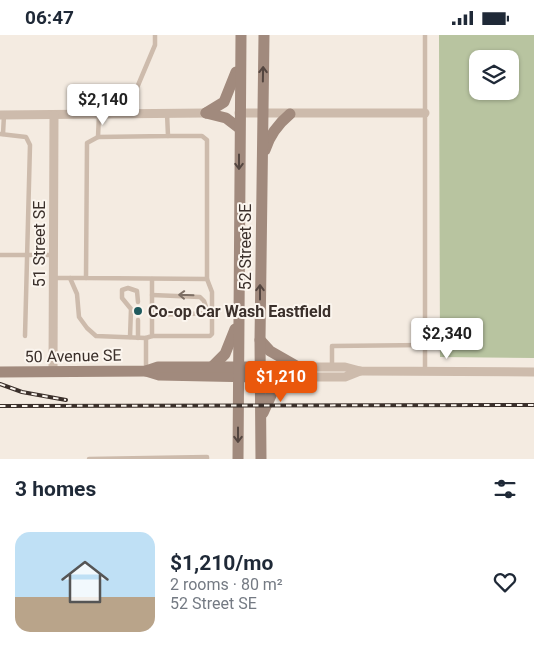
<!DOCTYPE html>
<html lang="en">
<head>
<meta charset="utf-8">
<style>
  :root { --surface:#fff; --page:#f6f6f7; --text:#1f2937; --muted:#747a83; --accent:#ea580c }
  body { margin:0; font-family:Roboto,sans-serif; background:var(--page); color:var(--text); height:100vh; display:flex; flex-direction:column; font-size:19px; white-space:nowrap }
  * { box-sizing:border-box; margin:0 }
  p { font-size:16px; color:var(--muted) }
  .icon { flex:none; width:28px; height:28px; fill:none; stroke:currentColor; stroke-width:2; stroke-linecap:round; stroke-linejoin:round }
  .map { position:relative; height:424px; overflow:hidden }
  .side { display:flex; flex-direction:column; background:var(--surface); flex:1 }
  .side>* { flex:none }
  .controls { position:absolute; left:469px; top:15px; display:grid; gap:10px }
  .controls a { display:grid; place-items:center; width:50px; height:50px; border-radius:10px; background:var(--surface); box-shadow:0 1px 4px #0004; font-size:25px }
  .price { position:absolute; translate:-50% -42px; padding:0 11px; border-radius:5px; background:#fff; color:#222; font-size:16px; line-height:32px; filter:drop-shadow(0 1px 2px #0008) }
  .price::after { content:''; position:absolute; left:50%; top:30px; width:15px; height:11px; margin-left:-8px; background:inherit; clip-path:polygon(0 0,100% 0,50% 100%) }
  .price.on { background:var(--accent); color:#fff }
  ul { padding:0; list-style:none }
  li { display:flex; align-items:center; gap:15px; height:125px; padding:0 15px }
  li span { display:grid; place-items:center; flex:none; width:140px; height:100px; border-radius:15px; color:#555 }
  li>.icon { margin-inline-start:auto }
  span .icon { width:60px; height:60px; fill:#fffc; stroke-width:1 }
  li b { font-size:21px }
  h2 { display:flex; justify-content:space-between; align-items:center; height:60px; padding:0 15px; font-size:21px }
  .status { display:flex; justify-content:space-between; align-items:center; height:35px; padding:0 25px; background:var(--surface); direction:ltr }
  .status svg { height:14px; fill:currentColor }
  .map>svg:first-child { display:block }
  .green { fill:#b8c4a0; fill-rule:evenodd }
  .lines { fill:none; stroke-linecap:round; stroke-linejoin:round }
  .lane { stroke:#cdbbac; stroke-width:4.5 }
  .street { stroke:#cdbbac; stroke-width:9 }
  .secondary { stroke:#a18a7d; stroke-width:11 }
  .rail-casing { stroke:#3b302b; stroke-width:4 }
  .rail { stroke:#fbf5ee; stroke-width:2; stroke-dasharray:5.5; stroke-linecap:butt }
  .oneway { stroke:#544640 }
  .oneway2 { stroke:#7d6f65 }
  .poi-dot { fill:#1f5a5e; stroke:#fbf5ee; stroke-width:2 }
  .labels { text-anchor:middle; dominant-baseline:central; stroke-width:4; stroke-linejoin:round; paint-order:stroke }
  .street-label { font-size:16px; fill:#3b302b; stroke:#fbf5ee }
  .poi-label { font-size:16px; font-weight:bold; fill:#3b302b; stroke:#fbf5ee; text-anchor:start }
</style>
</head>
<body>
<div class="status"><b>06:47</b><svg viewBox="0 0 49 12"><path d="M0 12V9h3v3zM5 12V6h3v6zM10 12V3h3v9zM15 12V0h3v12zM26 1h20v11H26zM47 4h2v5h-2z"/></svg></div>
<div class="map">
<svg width="534" height="424" viewBox="0 0 534 424">
  <rect width="100%" height="100%" fill="#f4ebe1"/>
  <path class="green" d="M439,0H534V323L440,322ZM478,24H510V56H478Z"/>
  <g class="lines">
    <g class="lane">
      <polyline points="99,79 98,102 168,101 167,78"/>
      <polyline points="134,79 136,55 155,10 155,0"/>
      <polyline points="0,99 26,102 30,110 25,301"/>
      <polyline points="3,99 4,80"/>
      <polyline points="98,102 87,108 86,243 207,244 207,105 202,101 168,101"/>
      <polyline points="0,220 54,220"/>
      <polyline points="54,243 86,243"/>
      <polyline points="70,243 77,259 79,282 87,293 96,301 146,303"/>
      <polyline points="152,260 200,262 204,266 208,278"/>
      <polyline points="187,279 209,278"/>
      <polyline points="152,280 181,279"/>
      <polyline points="138,285 138,303"/>
      <polyline points="152,301 210,301 212,299 212,257 207,244"/>
      <polyline points="130,302 131,274 122,263 122,255 128,253 137,256 138,267"/>
      <polyline points="332,332 332,311 425,310"/>
      <polyline points="146,335 146,303 152,301 152,244"/>
      <polyline points="425,336 425,0"/>
      <polyline points="89,424 207,422 207,424"/>
    </g>
    <g class="street">
      <polyline points="239,78 425,78"/>
      <polyline points="0,80 206,78"/>
      <polyline points="260,332 345,332 360,336 534,337"/>
      <polyline points="53,337 54,80"/>
      <polyline points="260,342 345,342 360,336"/>
    </g>
    <g class="secondary">
      <polyline points="206,78 224,67 236,37"/>
      <polyline points="206,78 226,83 239,93"/>
      <path d="M265,115C270,99 278,89 290,79"/>
      <polyline points="260,305 270,316 298,332"/>
      <polyline points="212,332 225,319 235,294"/>
      <polyline points="146,336 159,340 260,342"/>
      <polyline points="0,337 146,336 158,332 260,332"/>
      <polyline points="263,378 274,354 290,342"/>
      <polyline points="238,424 241,0"/>
      <polyline points="261,424 260,305 264,0"/>
    </g>
    <defs>
      <g id="rail">
        <polyline points="0,349 22,357 66,365"/>
        <polyline points="0,371 534,370"/>
      </g>
    </defs>
    <use href="#rail" class="rail-casing"/>
    <use href="#rail" class="rail"/>
  </g>
  <defs><path id="oneway-shaft" d="M-6 0H5M1.5-3L5.5 0L1.5 3" fill="none" stroke-width="1.6" stroke-linecap="round" stroke-linejoin="round" transform="scale(1.25)"/></defs>
  <g class="oneway">
    <use href="#oneway-shaft" transform="translate(263 39) rotate(-89)"/>
    <use href="#oneway-shaft" transform="translate(239 127) rotate(90)"/>
    <use href="#oneway-shaft" transform="translate(260 257) rotate(-90)"/>
    <use href="#oneway-shaft" transform="translate(238 400) rotate(90)"/>
  </g>
  <use class="oneway2" href="#oneway-shaft" transform="translate(186 260) rotate(-178)"/>
  <circle class="poi-dot" cx="138" cy="276" r="5"/>
  <g class="labels">
    <g class="street-label">
      <text transform="translate(39 209) rotate(-90)">51 Street SE</text>
      <text transform="translate(245 212) rotate(-90)">52 Street SE</text>
      <text transform="translate(73 321) rotate(-1)">50 Avenue SE</text>
    </g>
    <g class="poi-label">
      <text x="148" y="276">Co-op Car Wash Eastfield</text>
    </g>
  </g>
</svg>
<div class="controls">
<a><svg class="icon" aria-label="layers" viewBox="0 0 24 24"><path d="M12 4l9 5-9 5-9-5zM3 14l9 5 9-5"/></svg></a>
</div>
<b class="price" style="left:103px;top:91px">$2,140</b>
<b class="price" style="left:447px;top:325px">$2,340</b>
<b class="price on" style="left:281px;top:368px">$1,210</b>
</div>
<section class="side">
<h2>3 homes<svg class="icon" aria-label="filters" viewBox="0 0 24 24"><path d="M4 7h16M4 17h16"/><circle cx="9" cy="7" r="2"/><circle cx="15" cy="17" r="2"/></svg></h2>
<ul>
<li><span style="background:linear-gradient(#bfe0f5 65%,#b9a48a 0)"><svg class="icon" aria-label="home" viewBox="0 0 24 24"><path d="M3 11l9-7 9 7M6 9v11h12V9"/></svg></span><div><b>$1,210/mo</b><p>2 rooms · 80 m²</p><p>52 Street SE</p></div><svg class="icon" aria-label="heart" viewBox="0 0 24 24"><path d="M12 20l-8-8c-3-5 5-10 8-4 3-6 11-1 8 4z"/></svg></li>
</ul>
</section>
</body>
</html>
